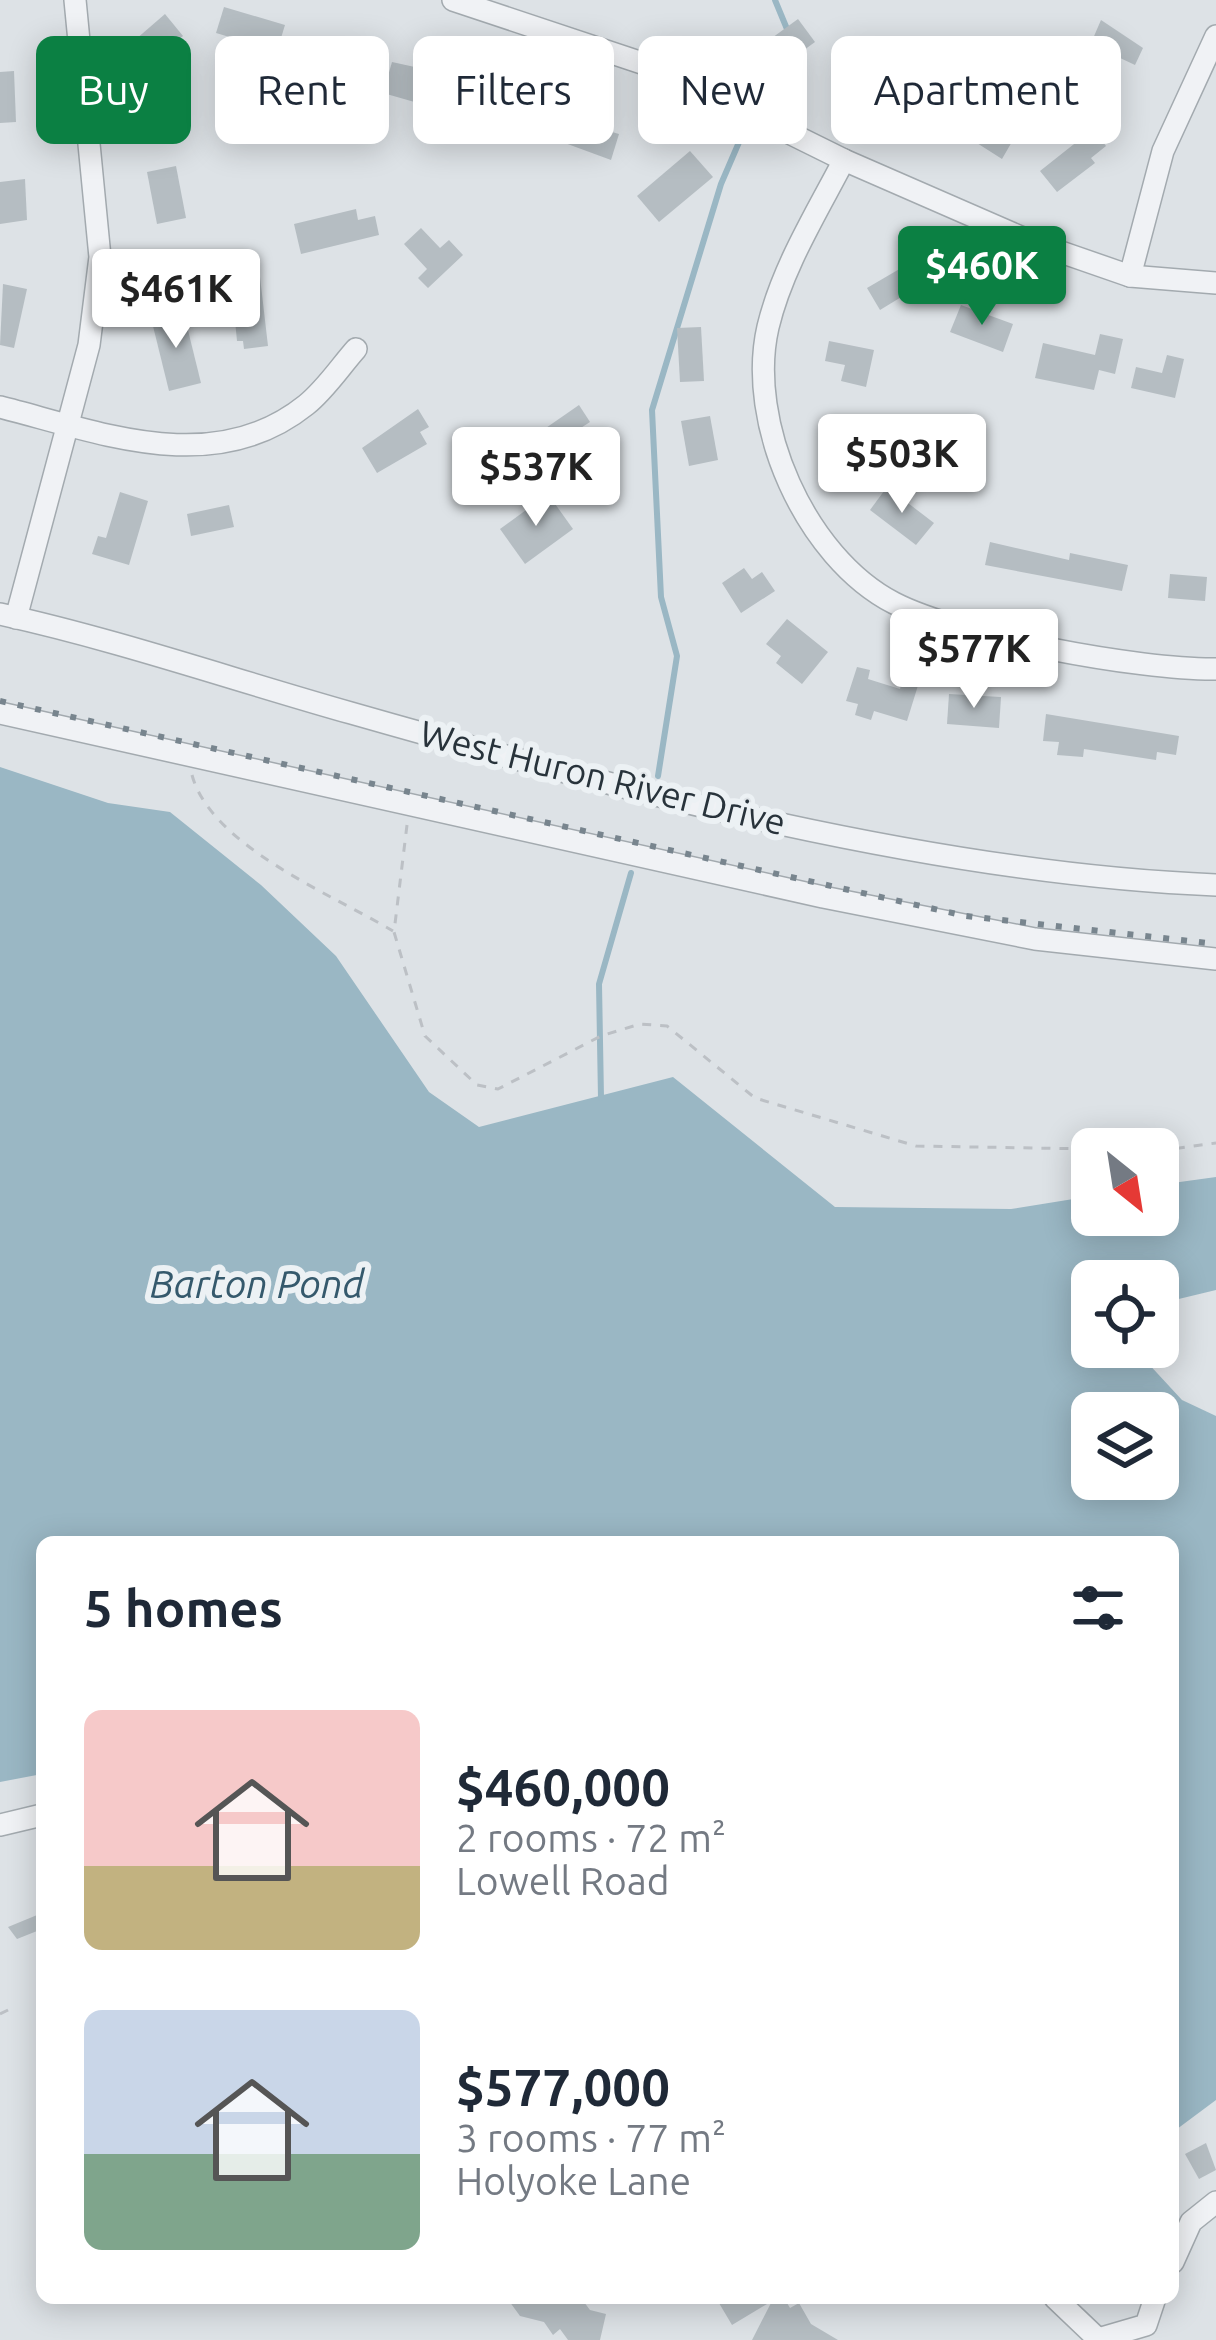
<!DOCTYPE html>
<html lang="en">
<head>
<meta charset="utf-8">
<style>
  :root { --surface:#fff; --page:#f6f6f7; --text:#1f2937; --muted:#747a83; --accent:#0b8043 }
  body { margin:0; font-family:Ubuntu,sans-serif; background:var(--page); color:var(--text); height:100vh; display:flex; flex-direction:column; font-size:45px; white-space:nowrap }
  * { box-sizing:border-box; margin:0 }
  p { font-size:39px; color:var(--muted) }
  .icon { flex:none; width:66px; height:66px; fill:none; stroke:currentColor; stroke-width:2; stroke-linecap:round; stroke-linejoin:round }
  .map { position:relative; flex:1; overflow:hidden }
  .sheet { position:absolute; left:36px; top:1536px; width:1143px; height:768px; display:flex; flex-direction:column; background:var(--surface); border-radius:18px; box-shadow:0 6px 30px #0003 }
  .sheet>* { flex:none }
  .top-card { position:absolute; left:36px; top:36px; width:1146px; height:108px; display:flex; gap:24px }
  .needle { width:78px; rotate:150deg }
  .buttons { position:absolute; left:1071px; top:1128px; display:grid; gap:24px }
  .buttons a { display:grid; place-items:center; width:108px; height:108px; border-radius:18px; background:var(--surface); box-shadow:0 6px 30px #0003; font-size:60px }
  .price { position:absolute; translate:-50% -102px; padding:0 27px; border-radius:12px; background:#fff; color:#222; font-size:39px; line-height:78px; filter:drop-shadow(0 3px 6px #0008) }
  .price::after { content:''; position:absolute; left:50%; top:72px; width:36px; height:27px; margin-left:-18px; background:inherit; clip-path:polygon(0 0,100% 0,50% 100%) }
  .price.on { background:var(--accent); color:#fff }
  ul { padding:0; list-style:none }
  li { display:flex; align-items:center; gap:36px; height:300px; padding:0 48px }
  li span { display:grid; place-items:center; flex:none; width:336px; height:240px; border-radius:18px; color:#555 }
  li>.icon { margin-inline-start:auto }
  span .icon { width:144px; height:144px; fill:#fffc; stroke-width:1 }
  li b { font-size:51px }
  h2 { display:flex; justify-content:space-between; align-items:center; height:144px; padding:0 48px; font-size:51px }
  .pill { padding:0 42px; border-radius:18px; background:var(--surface); box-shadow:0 6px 30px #0003; font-size:42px; line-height:108px }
  .pill.on { background:var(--accent); color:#fff }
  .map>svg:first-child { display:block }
  .water { fill:#9ab7c4; fill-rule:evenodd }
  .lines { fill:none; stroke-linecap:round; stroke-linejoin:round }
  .stream { stroke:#9ab7c4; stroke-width:6 }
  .building { fill:#b5bdc2 }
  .minor-casing { stroke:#a3aaaf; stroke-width:24 }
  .path { stroke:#bcc0c5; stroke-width:3; stroke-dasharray:9 9; stroke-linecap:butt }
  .minor { stroke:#f0f2f5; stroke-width:21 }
  .rail { stroke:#78858e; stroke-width:6; stroke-dasharray:6 12; stroke-linecap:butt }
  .labels { text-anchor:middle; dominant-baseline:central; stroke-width:12; stroke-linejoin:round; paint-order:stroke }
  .street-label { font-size:36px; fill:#28333b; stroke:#ecf1f4 }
  .water-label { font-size:39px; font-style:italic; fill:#35596c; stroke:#ecf1f4 }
</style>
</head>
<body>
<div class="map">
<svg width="1216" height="2340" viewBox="0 0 1216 2340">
  <rect width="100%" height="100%" fill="#dde2e6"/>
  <path class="water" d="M0,767L108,803L170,812L261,885L336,956L429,1092L479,1127L673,1077L835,1207L1011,1209L1092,1196V1215H1158V1185L1216,1177V1290L1158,1304V1281H1092V1347H1133L1182,1400L1216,1416V2100L1173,2132V1542H42V1774L0,1782ZM1092,1413H1158V1479H1092Z"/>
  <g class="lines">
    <g class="stream">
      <polyline points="775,0 787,29"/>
      <polyline points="754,107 777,53"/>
      <polyline points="658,776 677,656 661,597 652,410 721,184 749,119"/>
      <polyline points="601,1098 599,984 631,873"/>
    </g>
  </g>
  <g class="building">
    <polygon points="224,7 285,25 277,51 216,33"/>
    <polygon points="165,14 183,36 146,67 128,46"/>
    <polygon points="798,19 815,42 782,66 765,43"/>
    <polygon points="1101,20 1143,48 1135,65 1118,57 1109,77 1082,64"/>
    <polygon points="314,37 365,45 355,79 306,64"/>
    <polygon points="888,60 901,67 898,73 923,87 919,93 960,115 967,103 1017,133 1002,159 933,115 929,121 871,90"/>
    <polygon points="392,62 442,73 432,107 383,93"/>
    <polygon points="14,71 16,122 0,123 0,72"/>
    <polygon points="479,81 502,89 495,110 518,117 512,136 464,129"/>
    <polygon points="560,117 619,134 611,160 554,139"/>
    <polygon points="1093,129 1106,146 1091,158 1095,163 1057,192 1040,171"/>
    <polygon points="690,151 713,177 659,222 637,196"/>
    <polygon points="176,166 186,218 157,224 147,172"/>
    <polygon points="25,179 27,220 0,224 0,182"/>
    <polygon points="356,209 358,220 375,216 379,235 301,254 294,224"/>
    <polygon points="421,228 440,248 449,240 463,255 428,288 418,278 427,269 404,244"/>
    <polygon points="908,264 921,285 880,310 867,288"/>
    <polygon points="260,277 268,346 244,349 243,341 237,341 231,280"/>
    <polygon points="3,284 27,289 14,348 0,345"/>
    <polygon points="961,305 1013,324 1003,352 950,332"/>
    <polygon points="183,310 201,383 169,391 151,318"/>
    <polygon points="701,327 704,381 680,382 677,328"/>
    <polygon points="1100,334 1123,339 1115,374 1099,370 1094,390 1035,378 1043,343 1095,355"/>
    <polygon points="829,341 874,350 866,387 841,381 845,365 825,361"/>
    <polygon points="1167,355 1184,359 1175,398 1131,388 1136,367 1162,373"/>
    <polygon points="579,405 590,422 553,446 543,430"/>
    <polygon points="418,409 429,427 420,432 427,444 377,473 362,448"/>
    <polygon points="710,416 718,460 689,466 681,421"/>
    <polygon points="887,487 934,523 916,545 870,510"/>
    <polygon points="120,492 148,501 129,565 92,554 98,536 106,538"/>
    <polygon points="548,494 573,529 525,564 500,529"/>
    <polygon points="229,505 234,527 191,536 187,514"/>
    <polygon points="990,542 1069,560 1070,553 1128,565 1122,591 985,565"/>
    <polygon points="744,568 752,579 762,572 775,591 741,613 722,583"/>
    <polygon points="1170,574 1207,577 1205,601 1168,598"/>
    <polygon points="787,619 828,652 802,684 776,663 781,656 766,644"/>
    <polygon points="857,667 870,670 868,679 900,689 904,674 920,679 907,721 874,711 871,720 855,715 858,704 846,701"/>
    <polygon points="949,694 1001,697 999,728 947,724"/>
    <polygon points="1046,714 1179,736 1176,755 1157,752 1156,760 1084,749 1083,757 1057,755 1059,742 1043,741"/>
    <polygon points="42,1913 42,1929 17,1939 8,1927"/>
    <polygon points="1206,2143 1216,2170 1199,2179 1185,2154"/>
    <polygon points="507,2298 581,2298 590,2310 606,2314 600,2340 568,2340 560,2329 553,2335 544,2322 520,2316"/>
    <polygon points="716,2298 784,2298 790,2308 799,2303 811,2324 838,2340 752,2340 772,2301 732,2325"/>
  </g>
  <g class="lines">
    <defs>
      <g id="minor">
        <polyline points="453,0 660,69 844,160 1032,242 1130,276 1216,283"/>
        <path d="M844,160C817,212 782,268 768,327C746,422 805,557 894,603C960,637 1140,670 1216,669"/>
        <polyline points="1130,276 1163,151 1216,36"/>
        <path d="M0,407C99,432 214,479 306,405C325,390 340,367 356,349"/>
        <path d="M0,614C118,640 234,680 351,713C620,790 936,874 1216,885"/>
        <polyline points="16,618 89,345 100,257 75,0"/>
        <polyline points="0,713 823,897 1035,939 1216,959"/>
        <polyline points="0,1825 42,1815"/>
        <polyline points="1173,2262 1191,2222 1216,2202"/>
        <polyline points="1055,2298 1098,2339 1146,2325 1155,2298"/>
      </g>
    </defs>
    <use href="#minor" class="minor-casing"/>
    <g class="path">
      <path d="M192,775C211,846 333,895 393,931"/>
      <polyline points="407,825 394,932 425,1036 477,1085 498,1089 601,1036 640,1024 667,1026 755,1098 916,1146 1092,1149"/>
      <polyline points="1158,1151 1216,1143"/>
      <polyline points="0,2014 12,2008"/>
    </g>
    <use href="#minor" class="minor"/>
    <polyline class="rail" points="0,701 966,916 1216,944"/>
  </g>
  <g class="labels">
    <g class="street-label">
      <text transform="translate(603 777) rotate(14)">West Huron River Drive</text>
    </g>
    <g class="water-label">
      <text x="257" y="1283">Barton Pond</text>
    </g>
  </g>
</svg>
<div class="buttons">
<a><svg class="needle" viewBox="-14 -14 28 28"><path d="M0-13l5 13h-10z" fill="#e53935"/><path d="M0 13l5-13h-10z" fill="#747a83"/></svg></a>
<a><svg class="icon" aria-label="locate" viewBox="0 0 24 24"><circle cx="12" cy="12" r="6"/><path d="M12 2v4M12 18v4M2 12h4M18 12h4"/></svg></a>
<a><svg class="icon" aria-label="layers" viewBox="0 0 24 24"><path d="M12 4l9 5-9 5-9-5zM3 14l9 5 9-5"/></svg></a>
</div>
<b class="price on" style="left:982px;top:328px">$460K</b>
<b class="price" style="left:176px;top:351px">$461K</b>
<b class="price" style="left:902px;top:516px">$503K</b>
<b class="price" style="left:536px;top:529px">$537K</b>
<b class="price" style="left:974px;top:711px">$577K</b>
<div class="top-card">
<a class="pill on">Buy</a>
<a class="pill">Rent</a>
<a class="pill">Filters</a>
<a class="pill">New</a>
<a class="pill">Apartment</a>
</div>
<section class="sheet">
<h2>5 homes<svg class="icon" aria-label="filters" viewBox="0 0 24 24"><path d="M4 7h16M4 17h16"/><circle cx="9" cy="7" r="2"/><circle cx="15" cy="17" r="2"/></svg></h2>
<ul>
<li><span style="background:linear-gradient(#f6c9c9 65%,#c2b280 0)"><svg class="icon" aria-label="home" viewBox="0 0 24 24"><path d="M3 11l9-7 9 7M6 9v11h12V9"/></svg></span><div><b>$460,000</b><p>2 rooms · 72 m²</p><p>Lowell Road</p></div></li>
<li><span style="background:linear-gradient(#c9d6e8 60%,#7fa58c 0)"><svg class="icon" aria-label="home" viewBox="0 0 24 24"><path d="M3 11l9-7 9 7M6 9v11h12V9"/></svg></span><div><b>$577,000</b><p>3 rooms · 77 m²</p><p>Holyoke Lane</p></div></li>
</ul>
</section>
</div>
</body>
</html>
